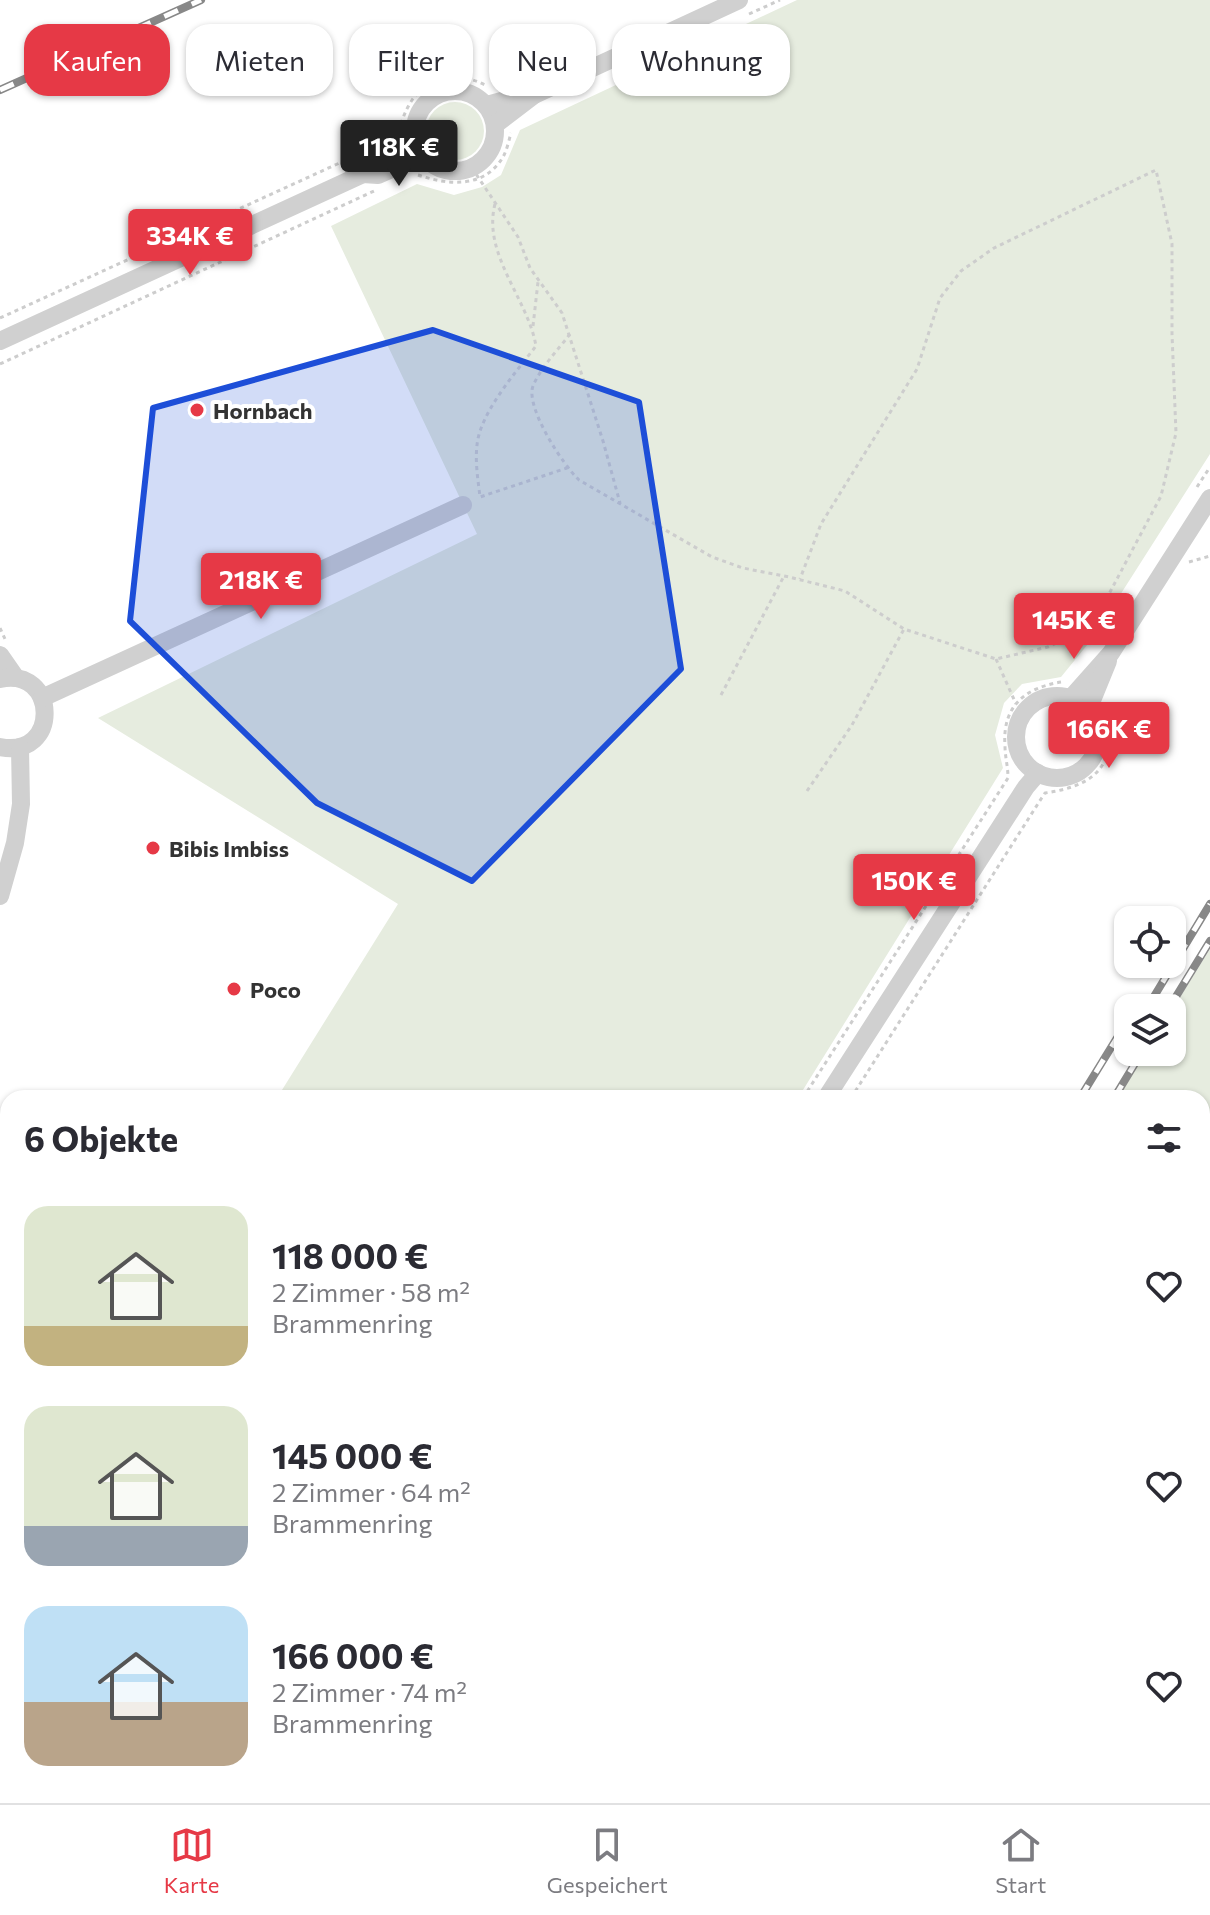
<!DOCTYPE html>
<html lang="de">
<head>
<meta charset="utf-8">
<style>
  :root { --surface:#fff; --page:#f2f2f3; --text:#2b2b33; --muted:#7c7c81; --line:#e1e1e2; --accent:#e63946 }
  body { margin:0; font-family:Commissioner,sans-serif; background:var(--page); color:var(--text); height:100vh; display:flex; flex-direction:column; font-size:30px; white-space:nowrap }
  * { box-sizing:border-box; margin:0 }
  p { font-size:26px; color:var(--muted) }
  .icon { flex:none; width:44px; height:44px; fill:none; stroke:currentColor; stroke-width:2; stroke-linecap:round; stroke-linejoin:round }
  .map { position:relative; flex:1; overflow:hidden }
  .details { position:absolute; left:0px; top:1090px; width:1210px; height:714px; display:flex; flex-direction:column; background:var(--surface); border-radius:24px 24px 0 0; box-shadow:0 2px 6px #0004 }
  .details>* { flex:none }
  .hud { position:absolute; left:24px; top:24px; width:800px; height:72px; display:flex; gap:16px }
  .fabs { position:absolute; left:1114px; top:906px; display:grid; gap:16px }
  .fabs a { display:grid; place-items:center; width:72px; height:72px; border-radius:16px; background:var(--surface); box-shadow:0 2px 6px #0004; font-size:40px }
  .price { position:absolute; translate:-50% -68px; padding:0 18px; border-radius:8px; background:var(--accent); color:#fff; font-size:26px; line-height:52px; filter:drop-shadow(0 2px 4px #0008) }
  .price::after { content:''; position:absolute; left:50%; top:48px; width:24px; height:18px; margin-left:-12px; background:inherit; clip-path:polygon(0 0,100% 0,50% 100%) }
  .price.selected { background:#222; color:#fff }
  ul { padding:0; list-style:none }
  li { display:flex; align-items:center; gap:24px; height:200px; padding:0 24px }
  li span { display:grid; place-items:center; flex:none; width:224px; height:160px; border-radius:24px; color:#555 }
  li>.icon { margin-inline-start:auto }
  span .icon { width:96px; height:96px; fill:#fffc; stroke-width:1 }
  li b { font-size:34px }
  h2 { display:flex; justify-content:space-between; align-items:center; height:96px; padding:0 24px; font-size:34px }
  .chip { padding:0 28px; border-radius:24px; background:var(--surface); box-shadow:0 2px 6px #0004; font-size:28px; line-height:72px }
  .chip.selected { background:var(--accent); color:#fff }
  .menu { display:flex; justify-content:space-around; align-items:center; height:112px; border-top:2px solid var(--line); background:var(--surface); font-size:22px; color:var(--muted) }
  .menu a { display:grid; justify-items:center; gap:4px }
  .menu .selected { color:var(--accent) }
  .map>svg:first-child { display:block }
  .green { fill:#e6ecdf }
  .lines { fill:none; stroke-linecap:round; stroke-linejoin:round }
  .path { stroke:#cdcdcd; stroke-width:3; stroke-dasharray:4 4; stroke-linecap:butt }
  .service { stroke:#d0d0d0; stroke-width:9 }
  .minor { stroke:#d0d0d0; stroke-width:18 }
  .primary { stroke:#ababab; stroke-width:28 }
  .rail-casing { stroke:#888; stroke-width:8 }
  .rail { stroke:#fff; stroke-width:5; stroke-dasharray:15; stroke-linecap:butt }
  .marked { fill:#1d4ed8; fill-opacity:0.2; stroke:#1d4ed8; stroke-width:6; stroke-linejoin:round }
  .poi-dot { fill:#e63946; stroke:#fff; stroke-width:3 }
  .labels { text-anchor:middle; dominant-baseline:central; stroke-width:8; stroke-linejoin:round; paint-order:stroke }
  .poi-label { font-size:22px; font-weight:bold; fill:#333; stroke:#fff; text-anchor:start }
</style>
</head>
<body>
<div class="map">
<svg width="1210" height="1803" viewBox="0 0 1210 1803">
  <rect width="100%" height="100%" fill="#fff"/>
  <g class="green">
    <polygon points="797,0 1210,0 1210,454 1092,639 1061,677 1022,684 1004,703 995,735 1003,768 798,1098 277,1098 398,904 98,718 477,534 331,226 417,184 454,195 482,187 501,175 520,130"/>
    <circle cx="455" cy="131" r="29"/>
    <polygon points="1210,949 1210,1722 1202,1728 1202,1098 1118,1098 1146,1052 1172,1052 1172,1010"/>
    <polygon points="683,1796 1105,1796 1095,1803 678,1803"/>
  </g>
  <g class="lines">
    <g class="path">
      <polyline points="749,14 780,0"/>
      <polyline points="525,78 576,55"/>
      <path d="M401,124C414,81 447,65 487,86"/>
      <polyline points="472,168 518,237 530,268 562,313 603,441 620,503"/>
      <path d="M418,175C448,185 484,189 503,157C507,150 509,140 511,133"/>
      <path d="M495,204C482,254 528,299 536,346C516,372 480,413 477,445C475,462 478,480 480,497L567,468"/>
      <polyline points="0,318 357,155"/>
      <polyline points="533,326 538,282"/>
      <path d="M570,334C558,350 541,367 533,386C525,407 563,465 579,480L712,557L743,568L789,577L845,591L904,629L996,659L1048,647L1081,631L1101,609L1161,496L1176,433L1172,334V244L1156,170L994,248L961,271L940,298L917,369L821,524L800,579"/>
      <polyline points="0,364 374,191"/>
      <polyline points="1197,487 1210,467"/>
      <polyline points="1189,562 1210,556"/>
      <polyline points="0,628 5,639"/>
      <polyline points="996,659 1016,704"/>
      <polyline points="721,695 784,576"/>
      <polyline points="807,791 852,725 904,629"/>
      <path d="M803,1098L1008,778C1008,766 1005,757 1005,746C1002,706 1025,688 1061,682"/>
      <path d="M851,1098L1041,799L1045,793C1100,785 1118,762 1106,707"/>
      <polyline points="0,1568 8,1574"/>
      <polyline points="1202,1752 1210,1747"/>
      <polyline points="0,1780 8,1768"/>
      <polyline points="1114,1803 1128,1796"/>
    </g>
    <polyline class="service" points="235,1796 246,1803"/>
    <g class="minor">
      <circle cx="455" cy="131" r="40"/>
      <polyline points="487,105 519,96 534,95"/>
      <polyline points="496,124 534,95 739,0"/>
      <polyline points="363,174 378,175 423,155"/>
      <polyline points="0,341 363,174 375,162 415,136"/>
      <polyline points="0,655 16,678"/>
      <path d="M0,679C58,666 61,759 0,747"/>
      <circle cx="1057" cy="737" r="41"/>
      <polyline points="42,698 463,505"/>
      <polyline points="1071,698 1111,653 1210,498"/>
      <polyline points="1088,710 1108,661"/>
      <polyline points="0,896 15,843 21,804 20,747"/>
      <polyline points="826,1098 1026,787 1038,773"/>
      <polyline points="0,1544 8,1549"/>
      <polyline points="348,1796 349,1803"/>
      <polyline points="424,1803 426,1796"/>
    </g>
    <g class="primary">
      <polyline points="1202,1780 1210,1775"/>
      <polyline points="1162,1803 1175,1796"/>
    </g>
    <defs>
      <g id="rail">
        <polyline points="0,90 201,0"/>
        <polyline points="1147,1008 1210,904"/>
        <polyline points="1169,1008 1210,941"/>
        <polyline points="1080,1098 1128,1020"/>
        <polyline points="1114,1098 1142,1052"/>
        <polyline points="644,1803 648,1796"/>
        <polyline points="666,1803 670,1796"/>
      </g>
    </defs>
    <use href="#rail" class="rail-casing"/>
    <use href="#rail" class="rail"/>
  </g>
  <path class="marked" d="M433,330L639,402L681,669L472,881L317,803L130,621L153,408Z"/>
  <g class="poi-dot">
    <circle cx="197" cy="410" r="8"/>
    <circle cx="153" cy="848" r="8"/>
    <circle cx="234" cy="989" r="8"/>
  </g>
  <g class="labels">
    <g class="poi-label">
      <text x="213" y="410">Hornbach</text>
      <text x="169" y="848">Bibis Imbiss</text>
      <text x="250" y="989">Poco</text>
    </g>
  </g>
</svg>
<div class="fabs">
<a><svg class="icon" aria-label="locate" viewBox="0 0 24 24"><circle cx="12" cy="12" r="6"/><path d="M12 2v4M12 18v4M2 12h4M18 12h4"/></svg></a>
<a><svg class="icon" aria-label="layers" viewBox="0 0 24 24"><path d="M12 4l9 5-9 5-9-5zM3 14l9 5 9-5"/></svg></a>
</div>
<b class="price selected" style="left:399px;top:188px">118K €</b>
<b class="price" style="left:190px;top:277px">334K €</b>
<b class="price" style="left:261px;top:621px">218K €</b>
<b class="price" style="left:1074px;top:661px">145K €</b>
<b class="price" style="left:1109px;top:770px">166K €</b>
<b class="price" style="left:914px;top:922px">150K €</b>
<div class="hud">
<a class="chip selected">Kaufen</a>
<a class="chip">Mieten</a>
<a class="chip">Filter</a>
<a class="chip">Neu</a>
<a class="chip">Wohnung</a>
</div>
<section class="details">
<h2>6 Objekte<svg class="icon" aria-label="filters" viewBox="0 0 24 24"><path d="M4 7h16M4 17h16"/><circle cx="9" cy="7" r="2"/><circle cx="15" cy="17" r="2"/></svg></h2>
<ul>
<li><span style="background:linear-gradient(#dfe7d0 75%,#c2b280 0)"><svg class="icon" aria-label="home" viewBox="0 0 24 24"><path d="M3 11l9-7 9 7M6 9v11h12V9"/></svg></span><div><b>118 000 €</b><p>2 Zimmer · 58 m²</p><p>Brammenring</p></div><svg class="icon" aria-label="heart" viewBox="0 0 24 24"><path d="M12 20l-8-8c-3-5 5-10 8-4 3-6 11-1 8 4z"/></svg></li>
<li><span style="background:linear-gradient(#dfe7d0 75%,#9aa5b1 0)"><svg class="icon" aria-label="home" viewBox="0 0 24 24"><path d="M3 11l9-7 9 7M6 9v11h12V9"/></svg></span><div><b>145 000 €</b><p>2 Zimmer · 64 m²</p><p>Brammenring</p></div><svg class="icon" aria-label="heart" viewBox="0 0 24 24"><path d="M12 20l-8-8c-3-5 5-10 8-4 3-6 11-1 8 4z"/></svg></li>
<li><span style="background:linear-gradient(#bfe0f5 60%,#b9a48a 0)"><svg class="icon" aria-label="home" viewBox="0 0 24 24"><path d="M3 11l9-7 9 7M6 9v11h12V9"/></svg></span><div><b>166 000 €</b><p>2 Zimmer · 74 m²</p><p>Brammenring</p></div><svg class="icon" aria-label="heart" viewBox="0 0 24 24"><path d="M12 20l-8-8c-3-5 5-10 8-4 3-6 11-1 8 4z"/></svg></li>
</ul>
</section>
</div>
<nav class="menu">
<a class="selected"><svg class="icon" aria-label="map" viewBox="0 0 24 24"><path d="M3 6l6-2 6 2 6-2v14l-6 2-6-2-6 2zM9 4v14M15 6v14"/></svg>Karte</a>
<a><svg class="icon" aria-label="saved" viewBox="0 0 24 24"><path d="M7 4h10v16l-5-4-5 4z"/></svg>Gespeichert</a>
<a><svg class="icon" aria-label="home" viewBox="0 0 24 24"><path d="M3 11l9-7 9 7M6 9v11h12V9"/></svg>Start</a>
</nav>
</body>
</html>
